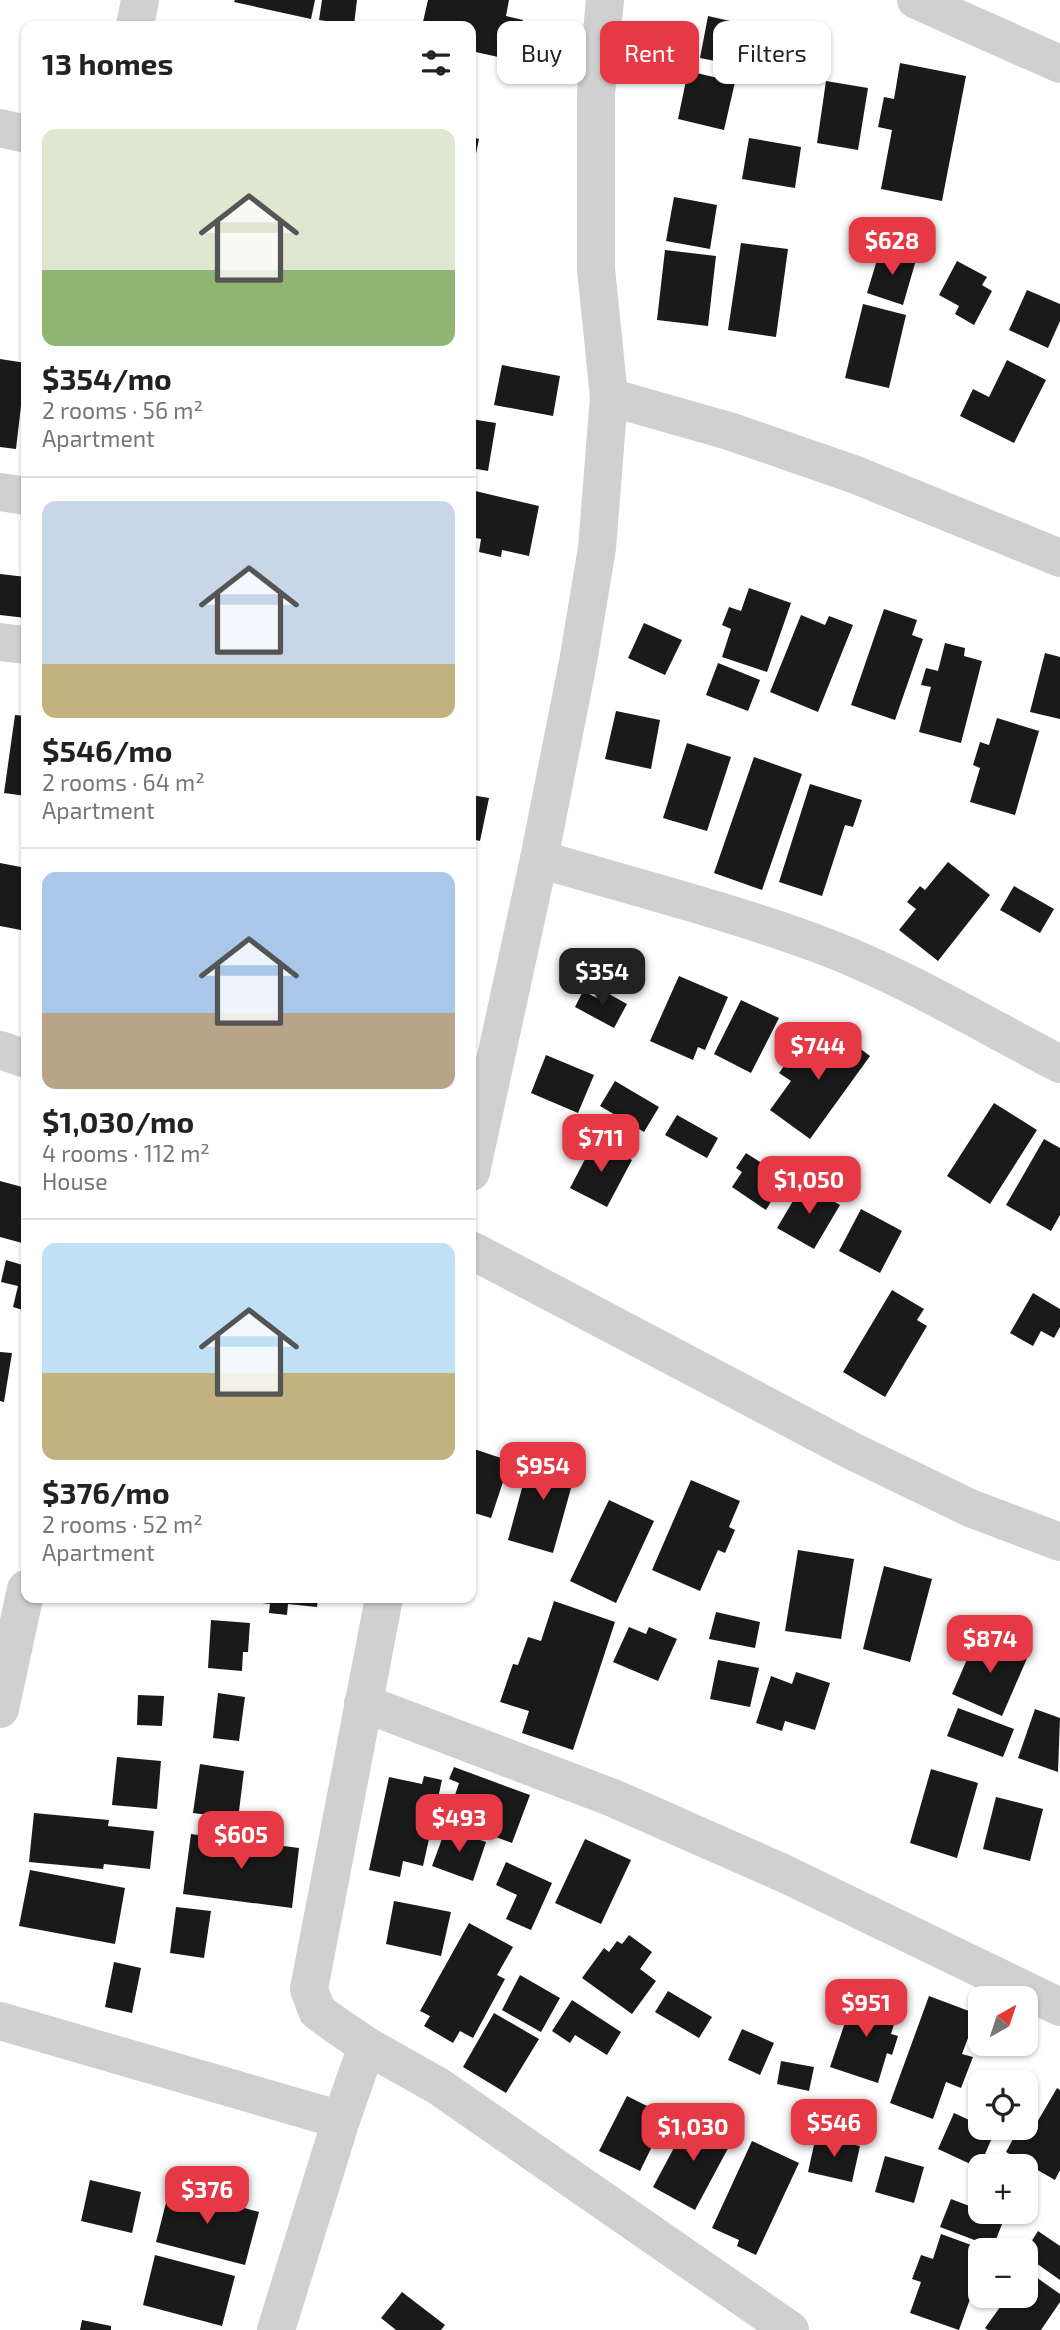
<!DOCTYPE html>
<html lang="en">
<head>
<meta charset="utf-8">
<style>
  :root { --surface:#fff; --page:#f2f2f2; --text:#222; --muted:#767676; --line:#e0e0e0; --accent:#e63946 }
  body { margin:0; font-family:"Exo 2",sans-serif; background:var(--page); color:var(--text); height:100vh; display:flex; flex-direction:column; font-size:26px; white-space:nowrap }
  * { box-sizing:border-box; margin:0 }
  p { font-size:23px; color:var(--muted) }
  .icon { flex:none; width:38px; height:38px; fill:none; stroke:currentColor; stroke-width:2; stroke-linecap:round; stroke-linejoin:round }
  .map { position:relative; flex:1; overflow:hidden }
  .details { position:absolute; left:21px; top:21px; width:455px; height:1582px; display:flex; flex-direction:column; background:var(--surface); border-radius:14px; box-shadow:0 2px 5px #0004 }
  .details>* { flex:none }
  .hud { position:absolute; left:497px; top:21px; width:457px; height:63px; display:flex; gap:14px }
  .needle { width:46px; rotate:39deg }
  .buttons { position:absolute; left:968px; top:1986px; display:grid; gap:14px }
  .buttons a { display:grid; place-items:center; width:70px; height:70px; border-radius:14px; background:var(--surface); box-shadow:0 2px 5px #0004; font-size:35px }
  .price { position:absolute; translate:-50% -60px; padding:0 16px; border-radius:14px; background:var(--accent); color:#fff; font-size:23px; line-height:46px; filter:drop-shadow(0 2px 4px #0008) }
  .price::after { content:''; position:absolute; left:50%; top:42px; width:21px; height:16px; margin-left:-10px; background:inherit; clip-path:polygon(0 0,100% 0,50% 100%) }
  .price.active { background:#222; color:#fff }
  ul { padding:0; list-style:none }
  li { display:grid; align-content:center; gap:14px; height:371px; padding:0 21px }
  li+li { border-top:2px solid var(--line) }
  li span { display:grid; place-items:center; height:217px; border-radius:14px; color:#555 }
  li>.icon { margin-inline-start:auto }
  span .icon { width:126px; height:126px; fill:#fffc; stroke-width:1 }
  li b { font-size:30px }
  h2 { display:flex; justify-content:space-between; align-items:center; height:84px; padding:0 21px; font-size:30px }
  .pill { padding:0 24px; border-radius:14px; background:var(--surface); box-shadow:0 2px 5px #0004; font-size:24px; line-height:63px }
  .pill.active { background:var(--accent); color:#fff }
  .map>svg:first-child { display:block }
  .building { fill:#1a1a1a }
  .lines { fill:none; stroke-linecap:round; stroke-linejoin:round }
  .street { stroke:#d0d0d0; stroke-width:38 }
</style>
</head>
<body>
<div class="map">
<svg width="1060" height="2330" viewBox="0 0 1060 2330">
  <rect width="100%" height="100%" fill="#fff"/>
  <g class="building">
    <polygon points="235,0 315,0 311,19 234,2"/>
    <polygon points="322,0 357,0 354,25 319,20"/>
    <polygon points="428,0 509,0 506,16 523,20 517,49 506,46 503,58 471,51 471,26 422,26"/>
    <polygon points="708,16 743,24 735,65 700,58"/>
    <polygon points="900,63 966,76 942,201 881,189 892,130 878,127 884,97 894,99"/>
    <polygon points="688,71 735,82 724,130 678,119"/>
    <polygon points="826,81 868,88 858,150 817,143"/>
    <polygon points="471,137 479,139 472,173 471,172"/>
    <polygon points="749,138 801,147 795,188 742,179"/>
    <polygon points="674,197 717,205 710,249 666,241"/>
    <polygon points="741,243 788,249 776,337 728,330"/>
    <polygon points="665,250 716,256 708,326 657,320"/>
    <polygon points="880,250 916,260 903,305 867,293"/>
    <polygon points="957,261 987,277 982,285 992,291 974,325 955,314 959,306 939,295"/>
    <polygon points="1027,290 1060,304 1060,321 1048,348 1009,330"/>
    <polygon points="863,304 906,315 889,388 845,378"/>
    <polygon points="0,359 26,363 16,449 0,447"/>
    <polygon points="1007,360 1046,380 1014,443 960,416 973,389 989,397"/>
    <polygon points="502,365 560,376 553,416 494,405"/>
    <polygon points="471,419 496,423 488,471 471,468"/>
    <polygon points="471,490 539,506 529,556 502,550 501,557 479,552 481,539 471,537"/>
    <polygon points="0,574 26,577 26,618 0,615"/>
    <polygon points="749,588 791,603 767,672 722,657 731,629 722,625 729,607 741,611"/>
    <polygon points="884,609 917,620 912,635 923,639 895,720 851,705"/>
    <polygon points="801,615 825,625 829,616 853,625 818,712 770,692"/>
    <polygon points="644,623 682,640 665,675 628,658"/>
    <polygon points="945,643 965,648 964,656 982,661 961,743 919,732 931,687 921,685 926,668 938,671"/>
    <polygon points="1045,653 1060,657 1060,719 1030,712"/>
    <polygon points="718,663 760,680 748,711 706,695"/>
    <polygon points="616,711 660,720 651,769 605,759"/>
    <polygon points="15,715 26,716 26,796 4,793"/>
    <polygon points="997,718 1039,731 1015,815 970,802 980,768 973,765 980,742 989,745"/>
    <polygon points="687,743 731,757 707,831 663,818"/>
    <polygon points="754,757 802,774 762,890 714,873"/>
    <polygon points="810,784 862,800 853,827 845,825 822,896 779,882"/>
    <polygon points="471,795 489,798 480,841 471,839"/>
    <polygon points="948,862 990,895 938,961 899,930 916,909 907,902 920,886 925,890"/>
    <polygon points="0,863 26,868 26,931 0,926"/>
    <polygon points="1014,886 1054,909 1040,933 1000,910"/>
    <polygon points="679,976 728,997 705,1050 698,1047 693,1060 650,1041"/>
    <polygon points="583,991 605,1002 609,994 627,1004 614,1028 575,1007"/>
    <polygon points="741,1000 779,1018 751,1073 714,1054"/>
    <polygon points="838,1032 870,1056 810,1139 770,1110 791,1081 779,1073 792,1055 799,1060 817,1034 830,1043"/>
    <polygon points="546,1055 594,1075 578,1113 531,1093"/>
    <polygon points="615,1081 659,1107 644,1132 600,1106"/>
    <polygon points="994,1103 1037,1130 990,1204 947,1176"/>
    <polygon points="677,1115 718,1138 707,1158 665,1135"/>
    <polygon points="1044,1139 1060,1148 1060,1215 1051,1231 1006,1205"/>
    <polygon points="595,1140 632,1160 607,1207 570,1188"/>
    <polygon points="746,1153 785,1178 766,1210 732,1187 742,1172 736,1168"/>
    <polygon points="0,1181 26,1188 26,1244 0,1237"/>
    <polygon points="803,1184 840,1205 814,1249 777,1228"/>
    <polygon points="861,1209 902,1231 880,1273 839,1251"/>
    <polygon points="6,1260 26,1266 26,1311 13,1307 18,1286 1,1282"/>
    <polygon points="892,1290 924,1309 917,1320 927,1326 885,1397 843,1372"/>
    <polygon points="1033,1293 1060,1309 1060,1327 1054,1338 1041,1331 1033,1346 1010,1333"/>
    <polygon points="0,1352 12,1353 4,1402 0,1401"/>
    <polygon points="471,1448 510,1461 491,1518 471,1512"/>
    <polygon points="532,1451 578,1463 553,1553 508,1540"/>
    <polygon points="691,1480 740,1501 729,1527 735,1530 725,1553 718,1550 700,1591 652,1570"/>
    <polygon points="609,1500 654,1521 616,1603 570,1581"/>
    <polygon points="798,1550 854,1559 841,1639 785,1631"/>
    <polygon points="884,1566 932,1579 910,1662 863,1649"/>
    <polygon points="239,1598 318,1598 317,1607 288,1604 287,1615 269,1613 270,1604 239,1600"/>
    <polygon points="554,1601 615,1622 573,1750 522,1733 529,1711 500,1702 513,1664 518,1665 528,1637 541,1641"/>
    <polygon points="716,1612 760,1622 755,1648 709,1639"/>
    <polygon points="211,1620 250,1623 248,1652 243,1652 242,1671 208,1668"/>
    <polygon points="629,1627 646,1634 649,1627 677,1639 658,1681 613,1662"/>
    <polygon points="978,1634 1028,1656 1002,1716 952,1694"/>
    <polygon points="718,1660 759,1668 750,1707 710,1699"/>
    <polygon points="796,1672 830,1683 815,1730 785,1721 782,1731 756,1723 771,1676 792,1684"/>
    <polygon points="218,1693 245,1697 239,1741 213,1738"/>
    <polygon points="138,1695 164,1696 162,1726 137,1725"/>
    <polygon points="958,1708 1014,1729 1003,1757 947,1736"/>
    <polygon points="1035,1709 1060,1718 1058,1772 1018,1758"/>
    <polygon points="117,1757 161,1761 157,1809 112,1805"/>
    <polygon points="200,1764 244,1771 238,1819 193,1813"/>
    <polygon points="454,1767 530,1795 512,1843 447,1819 459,1783 449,1779"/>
    <polygon points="931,1769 978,1783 957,1858 910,1843"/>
    <polygon points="424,1776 442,1780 423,1866 403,1861 400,1877 369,1870 389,1777 422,1784"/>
    <polygon points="996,1797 1043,1809 1030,1861 983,1849"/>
    <polygon points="34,1813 109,1820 108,1826 154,1831 150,1869 104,1864 103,1869 29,1862"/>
    <polygon points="446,1828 486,1842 473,1881 432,1866"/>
    <polygon points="191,1834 299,1848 292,1908 183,1894"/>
    <polygon points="585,1839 631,1860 601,1924 555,1903"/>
    <polygon points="506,1862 552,1883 531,1930 506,1919 517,1895 496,1885"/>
    <polygon points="30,1870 125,1888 115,1944 19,1926"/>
    <polygon points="394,1901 451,1912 441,1956 386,1944"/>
    <polygon points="176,1907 211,1911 204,1958 170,1953"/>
    <polygon points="469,1923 513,1947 497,1975 505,1979 473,2038 460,2031 453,2043 424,2026 430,2016 420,2011"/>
    <polygon points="629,1935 652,1952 640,1969 656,1981 632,2014 582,1978 604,1948 609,1952 617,1941 622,1944"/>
    <polygon points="114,1962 141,1968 132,2013 105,2007"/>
    <polygon points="520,1975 560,1998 541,2032 502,2010"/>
    <polygon points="668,1991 712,2017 699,2038 655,2012"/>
    <polygon points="855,1993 899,2008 891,2034 898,2036 892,2055 887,2053 878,2083 830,2067"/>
    <polygon points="929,1996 977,2014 962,2054 973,2057 961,2088 946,2082 933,2119 890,2103"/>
    <polygon points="572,2000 621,2032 607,2055 575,2035 570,2043 552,2031"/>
    <polygon points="494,2013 539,2039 506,2093 463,2067"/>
    <polygon points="742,2029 774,2043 760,2075 728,2060"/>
    <polygon points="781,2061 814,2067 809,2091 777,2084"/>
    <polygon points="1057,2088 1060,2090 1060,2170 1055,2180 1006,2152 1019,2128 1032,2131"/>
    <polygon points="627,2096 667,2116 640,2171 599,2151"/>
    <polygon points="954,2113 980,2125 980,2128 995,2131 979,2168 938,2149"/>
    <polygon points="691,2116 733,2139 695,2210 653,2187"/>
    <polygon points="816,2136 860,2146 852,2182 808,2172"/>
    <polygon points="752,2141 799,2163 756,2255 737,2246 739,2240 712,2228"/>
    <polygon points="885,2156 924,2167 914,2203 875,2192"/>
    <polygon points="90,2180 141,2192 132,2233 81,2221"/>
    <polygon points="170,2187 259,2212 245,2265 156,2242"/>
    <polygon points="951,2199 980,2210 980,2212 1004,2219 993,2247 940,2227"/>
    <polygon points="1038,2231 1060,2246 1060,2280 1026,2256 1026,2250"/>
    <polygon points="941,2234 985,2250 980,2250 980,2271 959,2330 910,2313 921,2282 912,2279 921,2255 933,2259"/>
    <polygon points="155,2255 235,2276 222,2326 143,2305"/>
    <polygon points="1026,2270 1060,2294 1060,2302 1041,2330 988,2330 985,2328 1008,2296 1026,2296"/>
    <polygon points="402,2292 445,2325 441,2330 396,2330 381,2318"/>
    <polygon points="82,2320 111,2326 111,2330 80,2330"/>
  </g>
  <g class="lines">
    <g class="street">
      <polyline points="916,0 1060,64"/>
      <polyline points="135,26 140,0"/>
      <polyline points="0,128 26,134"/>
      <polyline points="609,397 729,431 856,475 1060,558"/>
      <polyline points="0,492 26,496"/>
      <polyline points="0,642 26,645"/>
      <path d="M539,859C635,887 733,912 826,947C907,978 983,1024 1060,1064"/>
      <polyline points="0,1050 26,1059"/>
      <polyline points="471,1172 539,859 578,662 597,548 609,397 596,269 596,93 605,0"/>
      <polyline points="471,1250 852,1451 970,1508 1060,1542"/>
      <polyline points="384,1598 309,1989 317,2011 336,2025 367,2046 438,2086 790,2330"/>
      <polyline points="363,1703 613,1798 783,1873 1060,2007"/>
      <polyline points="0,1709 26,1589"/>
      <polyline points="0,2021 341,2120"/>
      <polyline points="276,2330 341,2120 367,2046"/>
    </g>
  </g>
</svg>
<div class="buttons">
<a><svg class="needle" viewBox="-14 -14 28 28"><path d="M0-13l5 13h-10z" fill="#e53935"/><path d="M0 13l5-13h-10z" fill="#767676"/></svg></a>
<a><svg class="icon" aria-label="locate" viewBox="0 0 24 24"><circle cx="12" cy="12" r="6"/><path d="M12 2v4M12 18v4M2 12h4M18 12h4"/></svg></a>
<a>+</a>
<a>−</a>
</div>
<b class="price" style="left:892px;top:277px">$628</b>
<b class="price active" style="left:602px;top:1008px">$354</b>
<b class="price" style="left:818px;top:1082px">$744</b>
<b class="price" style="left:601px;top:1174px">$711</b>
<b class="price" style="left:809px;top:1216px">$1,050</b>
<b class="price" style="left:543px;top:1502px">$954</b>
<b class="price" style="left:990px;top:1675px">$874</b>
<b class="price" style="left:459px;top:1854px">$493</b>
<b class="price" style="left:241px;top:1871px">$605</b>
<b class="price" style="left:866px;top:2039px">$951</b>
<b class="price" style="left:834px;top:2159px">$546</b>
<b class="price" style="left:693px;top:2163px">$1,030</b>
<b class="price" style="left:207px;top:2226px">$376</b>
<div class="hud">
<a class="pill">Buy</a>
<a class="pill active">Rent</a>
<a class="pill">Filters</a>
</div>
<section class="details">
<h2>13 homes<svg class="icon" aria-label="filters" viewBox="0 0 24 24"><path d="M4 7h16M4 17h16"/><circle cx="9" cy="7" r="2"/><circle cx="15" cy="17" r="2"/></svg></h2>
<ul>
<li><span style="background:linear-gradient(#dfe7d0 65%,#8fb573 0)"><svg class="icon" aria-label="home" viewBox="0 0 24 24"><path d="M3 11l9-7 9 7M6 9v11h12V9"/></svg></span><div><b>$354/mo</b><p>2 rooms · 56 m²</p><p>Apartment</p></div></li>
<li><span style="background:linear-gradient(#c9d6e8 75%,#c2b280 0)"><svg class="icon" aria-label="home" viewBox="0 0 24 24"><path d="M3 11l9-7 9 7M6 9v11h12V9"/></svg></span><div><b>$546/mo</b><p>2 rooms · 64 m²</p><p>Apartment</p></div></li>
<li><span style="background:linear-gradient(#a9c7e8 65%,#b9a48a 0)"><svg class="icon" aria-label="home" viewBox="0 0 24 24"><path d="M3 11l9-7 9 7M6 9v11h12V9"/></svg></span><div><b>$1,030/mo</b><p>4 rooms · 112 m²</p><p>House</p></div></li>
<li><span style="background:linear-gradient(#bfe0f5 60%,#c2b280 0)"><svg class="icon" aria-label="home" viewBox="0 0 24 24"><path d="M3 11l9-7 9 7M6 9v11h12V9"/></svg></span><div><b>$376/mo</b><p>2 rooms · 52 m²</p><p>Apartment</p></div></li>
</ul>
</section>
</div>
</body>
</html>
